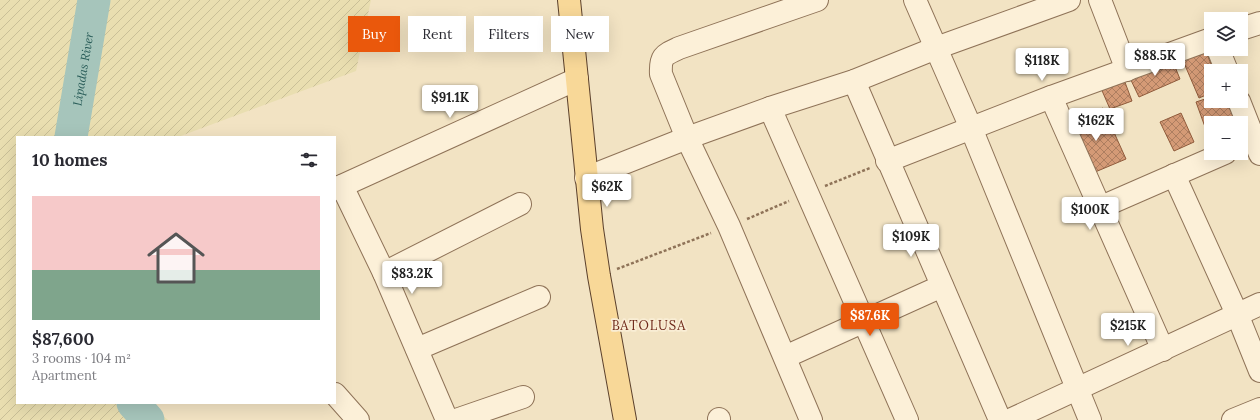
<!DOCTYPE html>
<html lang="en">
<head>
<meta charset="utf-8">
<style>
  :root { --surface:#fff; --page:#f7f7f7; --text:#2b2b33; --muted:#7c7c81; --accent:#ea580c }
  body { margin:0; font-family:Lora,serif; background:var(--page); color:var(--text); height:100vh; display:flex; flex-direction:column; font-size:15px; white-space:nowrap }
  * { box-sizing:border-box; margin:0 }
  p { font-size:13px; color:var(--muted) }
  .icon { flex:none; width:22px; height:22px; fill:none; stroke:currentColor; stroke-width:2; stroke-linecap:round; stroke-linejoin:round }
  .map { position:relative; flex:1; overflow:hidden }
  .panel { position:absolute; left:16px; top:136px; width:320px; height:268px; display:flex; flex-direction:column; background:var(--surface); border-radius:0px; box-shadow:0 4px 16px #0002 }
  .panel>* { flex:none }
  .banner { position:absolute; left:348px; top:16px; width:380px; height:36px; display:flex; gap:8px }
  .buttons { position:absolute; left:1204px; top:12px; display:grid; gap:8px }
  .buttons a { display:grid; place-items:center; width:44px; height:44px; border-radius:0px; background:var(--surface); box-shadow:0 4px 16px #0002; font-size:20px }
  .price { position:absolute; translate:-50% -34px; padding:0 9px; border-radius:4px; background:#fff; color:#222; font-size:13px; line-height:26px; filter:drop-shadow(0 1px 2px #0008) }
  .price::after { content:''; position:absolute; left:50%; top:24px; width:12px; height:9px; margin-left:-6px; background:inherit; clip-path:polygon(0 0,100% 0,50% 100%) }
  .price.current { background:var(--accent); color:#fff }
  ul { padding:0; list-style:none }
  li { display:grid; align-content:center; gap:8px; height:212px; padding:0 16px }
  li span { display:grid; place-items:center; height:124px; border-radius:0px; color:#555 }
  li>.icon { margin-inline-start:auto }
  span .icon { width:72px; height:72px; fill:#fffc; stroke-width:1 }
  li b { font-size:17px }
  h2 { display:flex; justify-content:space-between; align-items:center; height:48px; padding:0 16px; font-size:17px }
  .tag { padding:0 14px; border-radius:0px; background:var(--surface); box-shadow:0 4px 16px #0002; font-size:14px; line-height:36px }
  .tag.current { background:var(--accent); color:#fff }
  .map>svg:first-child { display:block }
  .farmland { fill:url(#farmland-furrows) }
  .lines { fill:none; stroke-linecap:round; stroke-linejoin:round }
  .river { stroke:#a6c5bb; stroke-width:33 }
  .building { fill:url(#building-cross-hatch); stroke:#905b3b }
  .minor-casing { stroke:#8f7358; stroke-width:24 }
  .major-casing { stroke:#5c412c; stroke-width:24 }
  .path { stroke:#8f7358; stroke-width:2.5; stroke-dasharray:3 2; stroke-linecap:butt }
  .minor { stroke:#fcf0d8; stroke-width:22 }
  .major { stroke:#f8d898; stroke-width:22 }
  .labels { text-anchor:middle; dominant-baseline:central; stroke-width:3.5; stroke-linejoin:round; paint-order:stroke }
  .water-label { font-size:12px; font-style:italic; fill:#2b5e5a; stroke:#f9edd4 }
  .quarter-label { font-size:13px; letter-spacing:1px; fill:#6e2818; stroke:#f9edd4 }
</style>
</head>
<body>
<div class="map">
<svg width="1260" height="420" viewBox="0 0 1260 420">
  <defs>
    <pattern id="farmland-furrows" width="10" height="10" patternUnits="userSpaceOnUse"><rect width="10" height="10" fill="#e9deb0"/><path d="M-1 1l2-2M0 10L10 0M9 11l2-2" fill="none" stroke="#c9bf97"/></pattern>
    <pattern id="building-cross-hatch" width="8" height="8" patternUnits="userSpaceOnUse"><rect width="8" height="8" fill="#d49a76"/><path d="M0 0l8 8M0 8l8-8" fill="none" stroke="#ad7e60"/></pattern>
  </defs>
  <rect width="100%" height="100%" fill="#f2e3c3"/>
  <polygon class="farmland" points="0,0 371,0 356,71 178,137 17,137 17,403 148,403 168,420 0,420"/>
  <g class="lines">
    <g class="river">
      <path id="s1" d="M71,137L94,0"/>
      <polyline points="133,403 148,420"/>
    </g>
  </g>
  <g class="building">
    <polygon points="1204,47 1214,71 1211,71 1211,93 1199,98 1181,56"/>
    <polygon points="1171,57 1180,79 1139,97 1129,76"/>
    <polygon points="1123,77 1132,101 1110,109 1100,86"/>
    <polygon points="1211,97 1211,101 1228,101 1235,123 1211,123 1211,137 1209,138 1196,102"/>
    <polygon points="1103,108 1126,159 1088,175 1065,125"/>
    <polygon points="1181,113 1194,142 1174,151 1160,122"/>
  </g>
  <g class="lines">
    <defs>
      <g id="minor">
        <polyline points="915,0 971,128 1090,420"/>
        <polyline points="1100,0 1127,70"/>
        <polyline points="1241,29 1260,23"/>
        <polyline points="1218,49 1227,71"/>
        <polyline points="854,81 1000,420"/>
        <polyline points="1051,97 1163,350"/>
        <polyline points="1239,101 1260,154"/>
        <polyline points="770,108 907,420"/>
        <polyline points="887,161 1051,97 1211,39"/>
        <polyline points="1174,175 1237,314 1260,371"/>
        <polyline points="586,178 687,138 770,108 854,81 936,48 1069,0"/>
        <polyline points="342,186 384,273 447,420"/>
        <polyline points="335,189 577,79"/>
        <polyline points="1099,208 1225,153"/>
        <polyline points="384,273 520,204"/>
        <polyline points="417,349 539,297"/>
        <polyline points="785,357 942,286"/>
        <polyline points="335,394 358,420"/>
        <polyline points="719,419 719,420"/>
        <polyline points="456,420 523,397"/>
        <path d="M811,420L729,226L687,138L661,74C660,56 664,55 679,48L817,0"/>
        <polyline points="1010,420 1260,304"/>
        <polyline points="1233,420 1260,409"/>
      </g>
      <polyline id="major" points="569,0 592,229 599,276 625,420"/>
    </defs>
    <use href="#minor" class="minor-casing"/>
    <use href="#major" class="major-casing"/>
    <g class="path">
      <polyline points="825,186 870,168"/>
      <polyline points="747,219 789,201"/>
      <polyline points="617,269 711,233"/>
    </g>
    <use href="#minor" class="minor"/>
    <use href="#major" class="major"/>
  </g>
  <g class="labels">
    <g class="water-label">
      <text stroke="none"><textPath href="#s1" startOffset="69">Lipadas River</textPath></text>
    </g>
    <g class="quarter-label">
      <text x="649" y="325">BATOLUSA</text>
    </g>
  </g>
</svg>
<div class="buttons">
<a><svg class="icon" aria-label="layers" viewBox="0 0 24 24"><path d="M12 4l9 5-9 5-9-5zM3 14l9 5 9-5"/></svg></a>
<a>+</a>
<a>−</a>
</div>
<b class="price" style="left:1155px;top:77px">$88.5K</b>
<b class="price" style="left:1042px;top:82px">$118K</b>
<b class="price" style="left:450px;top:119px">$91.1K</b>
<b class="price" style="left:1096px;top:142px">$162K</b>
<b class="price" style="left:607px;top:208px">$62K</b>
<b class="price" style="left:1090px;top:231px">$100K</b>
<b class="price" style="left:911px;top:258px">$109K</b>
<b class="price" style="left:412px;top:295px">$83.2K</b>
<b class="price current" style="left:870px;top:337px">$87.6K</b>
<b class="price" style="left:1128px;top:347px">$215K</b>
<div class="banner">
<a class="tag current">Buy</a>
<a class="tag">Rent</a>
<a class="tag">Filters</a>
<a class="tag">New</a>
</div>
<section class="panel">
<h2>10 homes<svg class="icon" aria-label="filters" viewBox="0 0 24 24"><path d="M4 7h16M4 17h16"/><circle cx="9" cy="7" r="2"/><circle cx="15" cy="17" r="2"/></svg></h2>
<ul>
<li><span style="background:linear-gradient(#f6c9c9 60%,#7fa58c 0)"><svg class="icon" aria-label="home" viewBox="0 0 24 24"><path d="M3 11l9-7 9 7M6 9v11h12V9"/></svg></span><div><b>$87,600</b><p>3 rooms · 104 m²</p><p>Apartment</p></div></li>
</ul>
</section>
</div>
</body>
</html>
